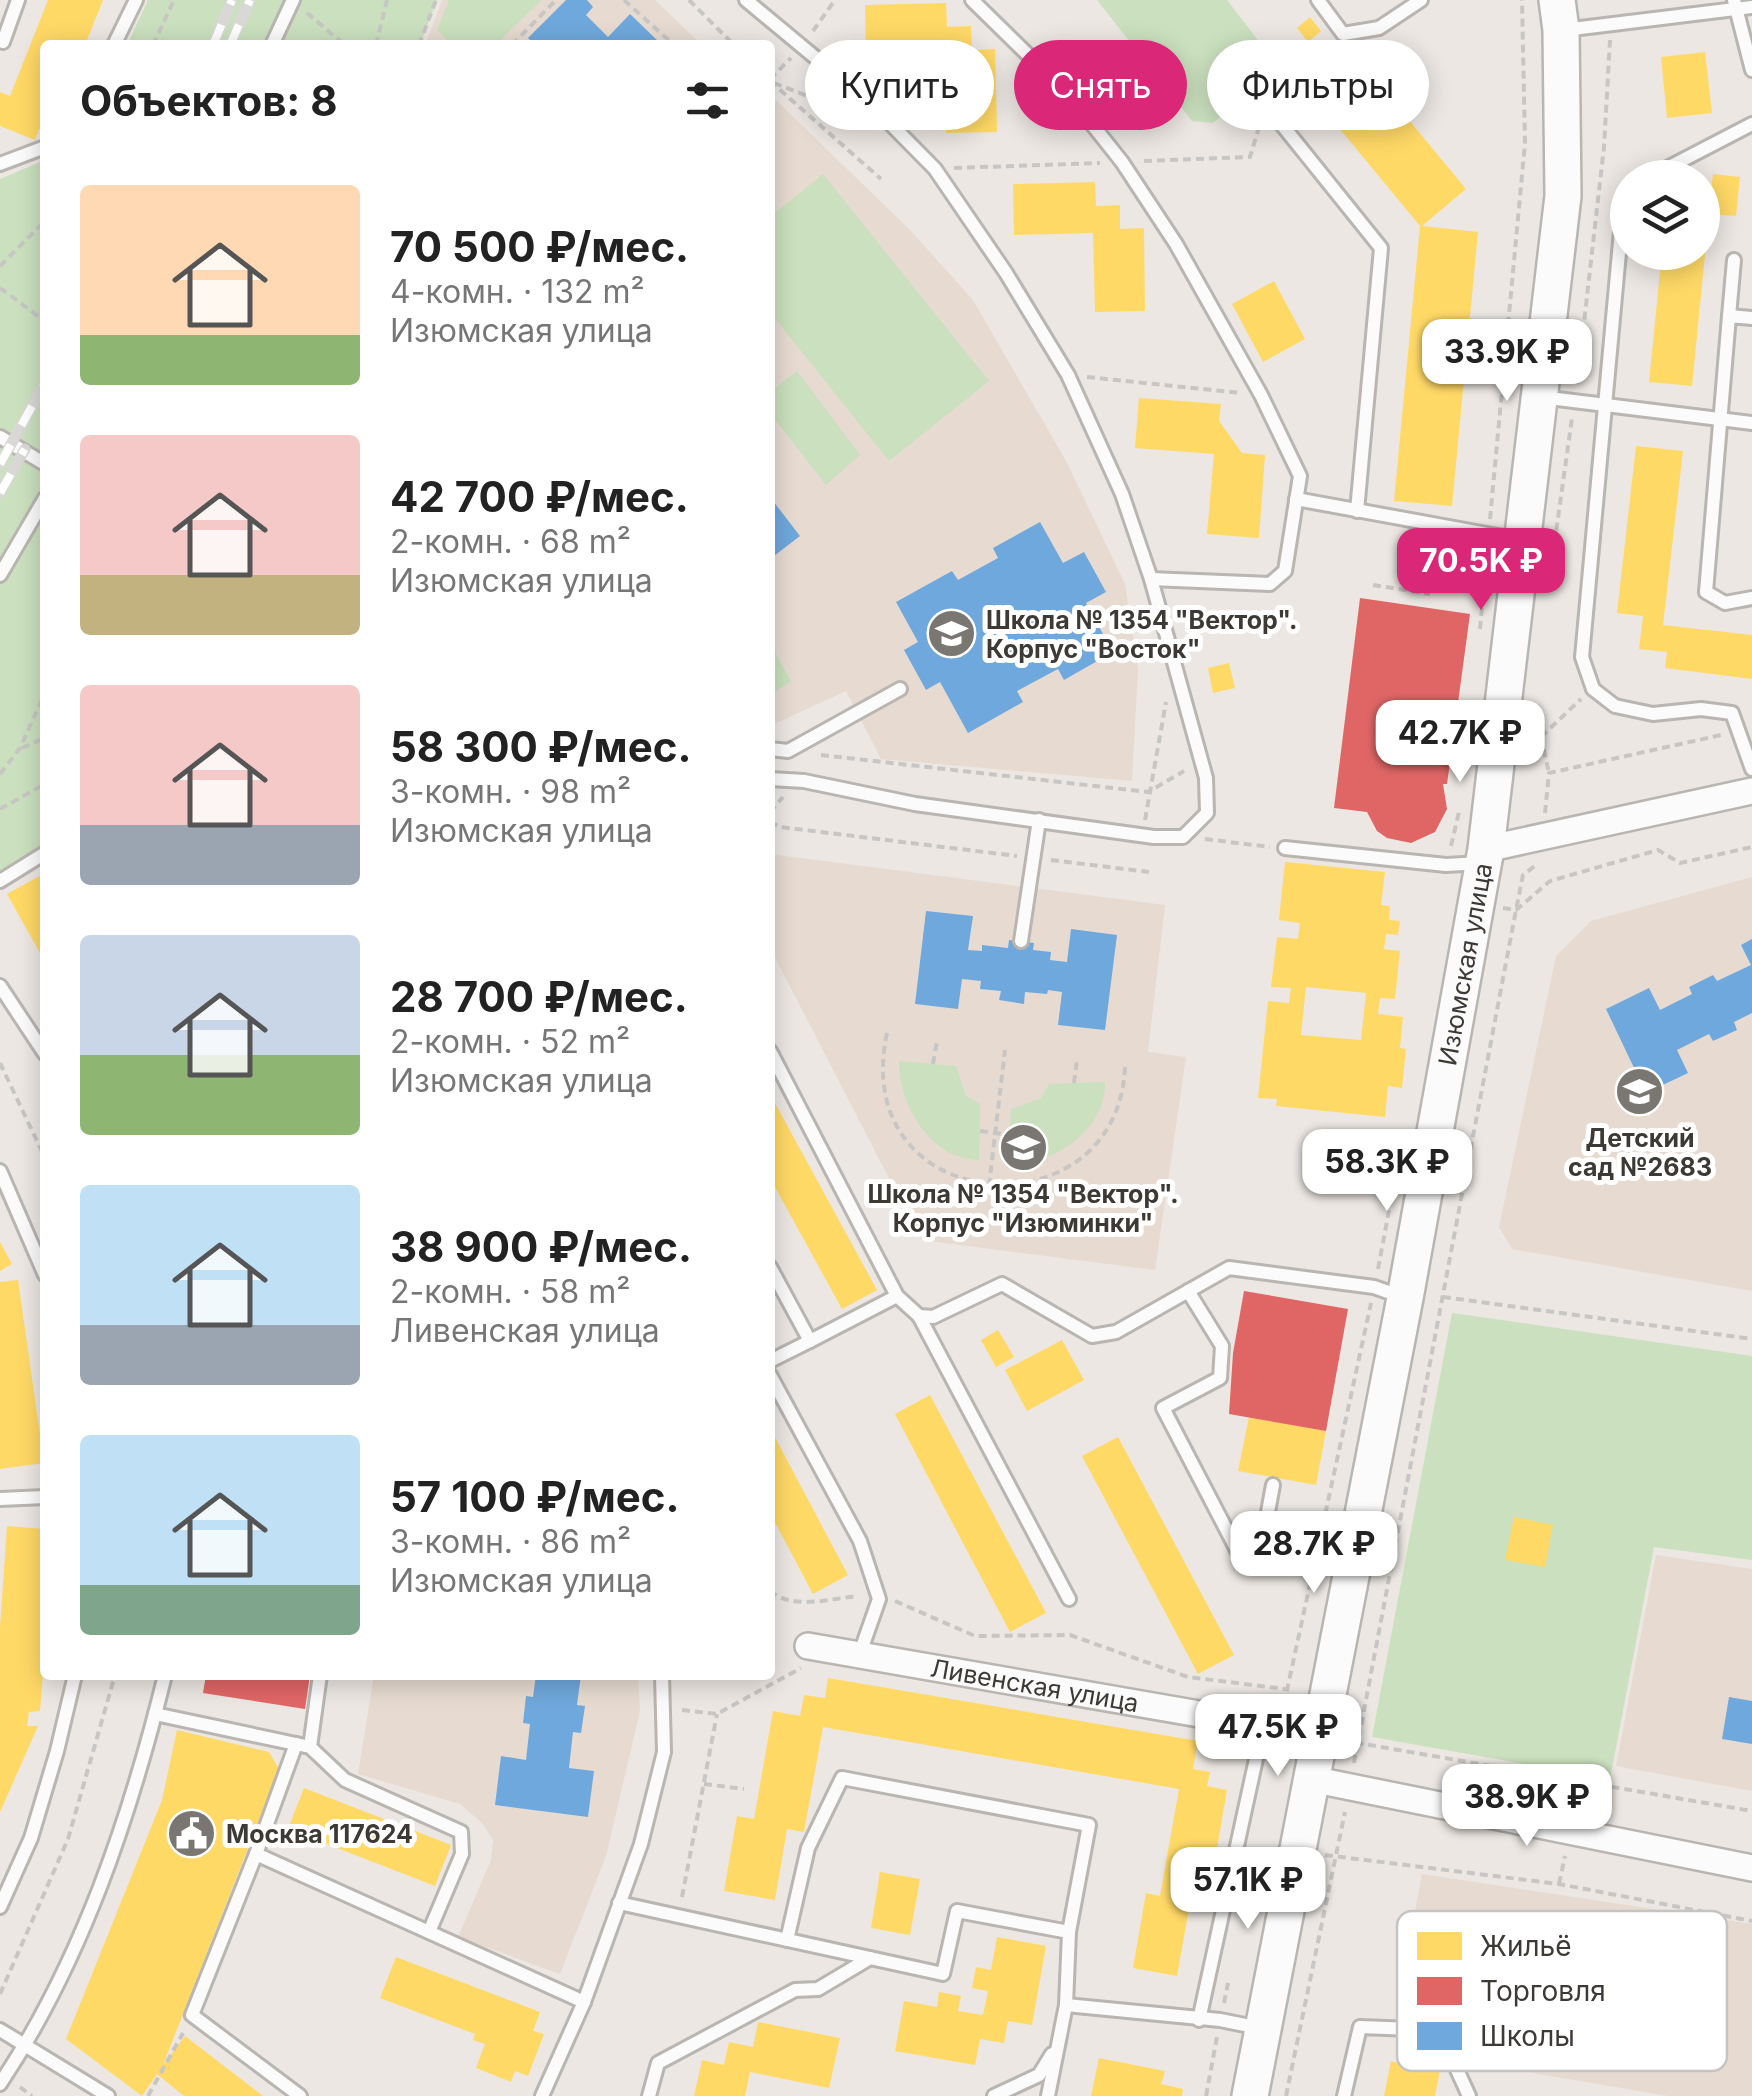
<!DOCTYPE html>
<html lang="ru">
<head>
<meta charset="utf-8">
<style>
  :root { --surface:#fff; --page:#f6f6f6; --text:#222; --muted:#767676; --accent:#db2777 }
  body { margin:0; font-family:Inter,sans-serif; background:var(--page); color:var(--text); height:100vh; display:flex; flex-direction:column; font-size:38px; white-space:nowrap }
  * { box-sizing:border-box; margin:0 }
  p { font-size:32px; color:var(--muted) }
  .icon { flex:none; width:55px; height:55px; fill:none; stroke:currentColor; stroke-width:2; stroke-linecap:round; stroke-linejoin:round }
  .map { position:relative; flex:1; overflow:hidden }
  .sheet { position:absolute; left:40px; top:40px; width:735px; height:1640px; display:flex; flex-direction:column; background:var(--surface); border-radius:10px; box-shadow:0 5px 25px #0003 }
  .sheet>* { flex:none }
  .hud { position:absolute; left:805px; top:40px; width:795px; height:90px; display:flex; gap:20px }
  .buttons { position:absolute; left:1610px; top:160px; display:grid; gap:20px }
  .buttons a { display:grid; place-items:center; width:110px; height:110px; border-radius:50%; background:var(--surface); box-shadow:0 5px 25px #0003; font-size:50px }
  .price { position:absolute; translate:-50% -85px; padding:0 22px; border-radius:20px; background:#fff; color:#222; font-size:32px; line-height:65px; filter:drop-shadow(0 2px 5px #0008) }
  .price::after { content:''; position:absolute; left:50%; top:60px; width:30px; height:22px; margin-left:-15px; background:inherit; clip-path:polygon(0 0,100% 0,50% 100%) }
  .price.selected { background:var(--accent); color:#fff }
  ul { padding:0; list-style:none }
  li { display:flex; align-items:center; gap:30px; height:250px; padding:0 40px }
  li span { display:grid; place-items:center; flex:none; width:280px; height:200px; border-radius:10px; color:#555 }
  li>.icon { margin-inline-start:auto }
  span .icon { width:120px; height:120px; fill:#fffc; stroke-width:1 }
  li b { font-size:42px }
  h2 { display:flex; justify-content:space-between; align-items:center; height:120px; padding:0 40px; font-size:42px }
  .tag { padding:0 35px; border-radius:45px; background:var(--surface); box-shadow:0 5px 25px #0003; font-size:35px; line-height:90px }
  .tag.selected { background:var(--accent); color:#fff }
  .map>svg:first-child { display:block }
  .built { fill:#e7dbd1 }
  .green { fill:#cae0be }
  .homes { fill:#ffd966; fill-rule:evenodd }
  .shops { fill:#e06666 }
  .schools { fill:#6fa8dc }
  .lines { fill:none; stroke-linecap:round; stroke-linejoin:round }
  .lane-casing { stroke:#b9b5b1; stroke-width:18 }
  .street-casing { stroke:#b9b5b1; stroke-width:30 }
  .secondary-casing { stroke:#b9b5b1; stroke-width:40 }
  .path { stroke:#c8c6c4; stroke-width:4; stroke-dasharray:8 5; stroke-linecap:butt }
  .lane { stroke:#fcfbfb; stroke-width:12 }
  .street { stroke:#fcfbfb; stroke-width:25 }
  .secondary { stroke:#fcfbfb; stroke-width:35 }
  .rail-casing { stroke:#d9d8d6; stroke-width:11 }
  .rail { stroke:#fff; stroke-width:8; stroke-dasharray:22; stroke-linecap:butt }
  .labels { text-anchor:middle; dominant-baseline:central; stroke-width:10; stroke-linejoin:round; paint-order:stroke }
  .poi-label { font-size:25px; font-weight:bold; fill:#3d3935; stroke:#fff; text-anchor:start }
  .street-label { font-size:25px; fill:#3d3935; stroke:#fff }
  .key { fill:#fff; stroke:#c5c4c2; stroke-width:2.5 }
  .key-label { font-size:28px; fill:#3d3935 }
</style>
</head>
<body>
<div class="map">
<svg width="1752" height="2096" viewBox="0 0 1752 2096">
  <rect width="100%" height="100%" fill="#ece7e2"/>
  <g class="built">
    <polygon points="442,0 655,0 702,45 425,45"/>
    <polygon points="776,100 910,230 973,300 1066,461 1125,584 1138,670 1132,781 881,759 846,691 770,726 770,106"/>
    <polygon points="770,854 1165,905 1148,1052 1186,1057 1155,1270 921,1240 770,948"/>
    <polygon points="1752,877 1752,1291 1512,1249 1499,1227 1556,956 1591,921"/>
    <polygon points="1656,1555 1752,1569 1752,1791 1616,1766"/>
    <polygon points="374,1675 638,1675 640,1711 606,1856 560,1974 458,1937 491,1860 493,1840 482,1823 460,1804 358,1774"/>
    <polygon points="1422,1874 1752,1924 1752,2096 1668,2096 1492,2066 1467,2015 1399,1996"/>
  </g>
  <g class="green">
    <polygon points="148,0 437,0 420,45 127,45"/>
    <polygon points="449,0 542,0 495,45 452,45 437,30"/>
    <path d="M1097,0H1227C1284,75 1288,64 1213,123L1192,121Z"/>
    <polygon points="45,160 45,843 0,871 0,179"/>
    <polygon points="823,174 989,381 889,461 770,312 770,217"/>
    <polygon points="797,371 860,455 826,485 770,413 770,392"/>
    <polygon points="770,644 791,681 770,695"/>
    <path d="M899,1061L956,1066L966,1096L980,1104L979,1160C931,1160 898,1104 899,1061Z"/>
    <path d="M1105,1082C1107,1131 1051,1165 1008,1167L1011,1109L1041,1098L1049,1084Z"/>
    <polygon points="1452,1313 1752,1356 1752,1560 1654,1547 1610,1779 1372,1737"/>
  </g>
  <g class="homes">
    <polygon points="48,0 103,0 85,45 45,45 45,131 39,129 35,140 0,126 0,92 10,96"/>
    <polygon points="946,3 947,27 971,26 972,50 995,49 997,132 946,133 944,54 866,56 865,5"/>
    <polygon points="1310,17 1321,31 1308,42 1297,28"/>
    <polygon points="1351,50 1466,189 1422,226 1478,232 1452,506 1394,501 1420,226 1306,88"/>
    <polygon points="1705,52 1712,113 1667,118 1661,57"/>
    <polygon points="1713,174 1740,177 1736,216 1709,214 1692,386 1649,382 1662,252 1702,252 1702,189 1711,190"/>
    <polygon points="1095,182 1096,206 1120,205 1120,229 1144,228 1145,311 1095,312 1093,233 1014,235 1013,184"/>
    <polygon points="1274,281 1305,339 1263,362 1232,304"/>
    <polygon points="1139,398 1221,404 1219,421 1242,453 1265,455 1259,538 1207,534 1214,454 1135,448"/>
    <polygon points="1636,446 1683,451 1663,625 1752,635 1752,679 1665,668 1667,652 1639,649 1643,616 1617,613"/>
    <polygon points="1229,663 1235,688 1213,693 1208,668"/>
    <path d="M1285,862L1385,872L1381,905L1390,906L1389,920L1400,921L1398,935L1386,934L1384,949L1400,951L1395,999L1380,998L1378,1014L1403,1017L1400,1048L1406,1049L1402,1088L1388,1086L1385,1117L1276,1106L1277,1099L1258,1098L1268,1001L1289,1003L1291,988L1271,987L1277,937L1298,939L1300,923L1279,920ZM1306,987L1366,993L1361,1040L1301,1035Z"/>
    <polygon points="45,873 45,962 7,894"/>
    <polygon points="770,1094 877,1290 842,1309 770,1178"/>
    <polygon points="0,1242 12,1264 0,1271"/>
    <polygon points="18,1280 44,1463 0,1469 0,1282"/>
    <polygon points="998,1330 1014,1357 996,1367 981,1340"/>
    <polygon points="1062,1340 1084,1380 1027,1411 1005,1370"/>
    <polygon points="930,1395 1046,1613 1010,1632 895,1414"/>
    <polygon points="1249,1417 1326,1431 1316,1485 1238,1471"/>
    <polygon points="770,1428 848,1575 813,1594 770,1513"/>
    <polygon points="1118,1437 1234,1655 1198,1674 1082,1456"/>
    <polygon points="1514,1517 1553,1525 1545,1567 1505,1560"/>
    <polygon points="7,1526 45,1529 45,1648 40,1711 29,1712 27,1726 38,1726 0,1812 0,1627"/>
    <polygon points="828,1678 1198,1741 1193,1769 1210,1772 1207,1786 1227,1790 1207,1906 1190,1903 1177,1976 1133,1968 1146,1893 1160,1896 1179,1789 823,1727 804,1832 787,1829 775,1900 724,1891 737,1816 754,1819 773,1711 800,1716 804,1695 825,1698"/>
    <polygon points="177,1730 269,1752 279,1769 163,2065 185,2036 263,2096 184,2096 157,2074 142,2096 66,2039 162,1800"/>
    <polygon points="304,1788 451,1845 435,1886 288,1829"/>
    <polygon points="880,1872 920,1879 910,1935 871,1928"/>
    <polygon points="997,1937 1046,1946 1032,2025 1008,2021 1004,2043 980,2039 975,2065 895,2051 904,2001 937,2007 939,1992 961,1996 958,2011 983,2015 988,1991 972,1988 976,1967 991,1970"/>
    <polygon points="396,1957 540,2012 533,2031 544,2034 528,2076 515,2071 511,2082 476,2068 485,2044 473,2040 475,2034 380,1998"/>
    <polygon points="758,2022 840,2038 829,2088 750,2072 745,2096 694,2096 702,2060 724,2065 729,2042 753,2047"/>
    <polygon points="1402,2051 1434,2059 1432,2069 1440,2071 1435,2096 1384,2096 1391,2061 1399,2063"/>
    <polygon points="1099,2058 1165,2071 1161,2084 1183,2089 1182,2096 1091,2096"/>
  </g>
  <g class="shops">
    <polygon points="1360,598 1470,614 1447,784 1443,784 1447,809 1435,832 1411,843 1387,838 1377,831 1367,812 1334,808"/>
    <polygon points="1244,1291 1348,1309 1326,1431 1229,1414 1233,1353"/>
    <polygon points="206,1675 310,1675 305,1709 203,1693"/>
  </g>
  <g class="schools">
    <polygon points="566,0 587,0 593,7 586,15 608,37 630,14 659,42 656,45 535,45 528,38"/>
    <polygon points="770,497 800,536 770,559"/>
    <polygon points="1040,522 1063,563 1084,552 1106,592 1086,603 1113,652 1064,680 1058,669 1017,691 1023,702 968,733 940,682 926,690 904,650 918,642 896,602 952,571 958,580 998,558 993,548"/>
    <polygon points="926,911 973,916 968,950 982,951 982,945 1008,948 1009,940 1034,943 1033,950 1051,952 1050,960 1067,962 1071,929 1117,935 1105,1030 1058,1025 1062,992 1048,990 1047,994 1025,992 1024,1004 999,1000 1001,991 980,989 981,981 962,979 958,1009 915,1004"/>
    <polygon points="1752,939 1752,1013 1734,1022 1737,1030 1713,1041 1709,1034 1677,1050 1688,1073 1646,1093 1606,1009 1649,988 1660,1010 1692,994 1689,987 1713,975 1717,981 1751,965 1741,945"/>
    <polygon points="536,1675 581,1675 577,1705 585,1706 581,1733 573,1732 569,1768 594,1771 588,1817 495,1805 501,1756 526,1760 530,1724 523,1723 526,1696 533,1697"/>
    <polygon points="1729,1697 1752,1701 1752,1744 1722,1739"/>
  </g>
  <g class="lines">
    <defs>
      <g id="lane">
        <polyline points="746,0 870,103 935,169 1006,273 1068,375 1122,494 1151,579 1206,778 1207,813 1183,837 1154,837 915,804 804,781 770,779"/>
        <polyline points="972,0 1068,94 1122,162 1176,244 1261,395 1300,476 1285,571 1270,584 1151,579"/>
        <polyline points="1318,0 1343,34 1379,28 1421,0"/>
        <polyline points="1734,0 1752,70"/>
        <polyline points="1564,30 1752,7"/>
        <polyline points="0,41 3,42 18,0"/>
        <polyline points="114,45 136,0"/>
        <polyline points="272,45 293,0"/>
        <polyline points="1266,105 1381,248 1357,511"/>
        <polyline points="0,164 45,147"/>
        <polyline points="1648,178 1752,124"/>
        <polyline points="1628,202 1623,209 1582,657 1593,689 1615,706 1653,714 1701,709 1732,713 1752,769"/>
        <polyline points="1729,316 1734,260"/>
        <polyline points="1752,318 1729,316 1706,592 1725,603 1752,598"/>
        <polyline points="1541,397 1752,423"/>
        <polyline points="0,437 45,464"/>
        <polyline points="1296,499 1520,540"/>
        <polyline points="0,575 45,498"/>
        <polyline points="770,749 788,751 900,689"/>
        <polyline points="1285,848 1446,865 1481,863"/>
        <polyline points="0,881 45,853"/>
        <polyline points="1021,941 1039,820"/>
        <polyline points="0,986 45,1054"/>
        <polyline points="770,1051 897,1296 919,1316 933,1317 1002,1284 1092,1336 1116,1332 1229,1268 1374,1287 1405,1298"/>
        <polyline points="0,1171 45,1275"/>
        <polyline points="770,1267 810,1341 897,1296"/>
        <polyline points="1188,1291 1222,1346 1220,1378 1163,1408 1237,1550 1261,1550 1273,1485"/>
        <polyline points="919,1316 1069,1599"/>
        <polyline points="770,1361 810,1341"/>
        <polyline points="770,1375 860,1541 879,1599 859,1656"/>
        <polyline points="0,1499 45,1497"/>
        <polyline points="155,1714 310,1747 345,1780 461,1832 462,1854 429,1932"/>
        <polyline points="310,1747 320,1675"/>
        <polyline points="256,1854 296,1744"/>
        <polyline points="619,1903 943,1974 957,1911 1069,1932 1066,2005 1048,2096"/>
        <polyline points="0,1907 31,1838 57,1751 75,1675"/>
        <polyline points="787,1940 808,1848 842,1778 1089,1825 1069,1932"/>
        <polyline points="1066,2005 1220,2020 1260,2028"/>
        <polyline points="1199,2020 1263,1727"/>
        <polyline points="0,2030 108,2096"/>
        <path d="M0,2084C82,1961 130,1817 165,1675"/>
        <polyline points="300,2096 192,2015 256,1854 584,2002"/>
        <polyline points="542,2096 584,2002 641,1844 664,1752 662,1675"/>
        <polyline points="649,2096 658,2063 795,1990 818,1989 870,1958"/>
        <polyline points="994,2096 1039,2075 1052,2054"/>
        <polyline points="1344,2096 1360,2027 1439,2030 1469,2096"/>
      </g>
      <g id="street">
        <polyline points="1486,849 1752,791"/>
        <path id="s1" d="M808,1646L1320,1735"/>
        <polyline points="1311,1779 1752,1868"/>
      </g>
      <g id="secondary">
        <path id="s2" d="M1250,2096L1405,1298L1486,849L1563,196L1561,30L1557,0"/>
      </g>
    </defs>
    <use href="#lane" class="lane-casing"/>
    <use href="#street" class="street-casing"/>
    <use href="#secondary" class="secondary-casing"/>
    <g class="path">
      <polyline points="624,0 674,45"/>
      <polyline points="689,0 734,45"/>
      <polyline points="307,13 345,45"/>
      <polyline points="813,31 835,0"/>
      <polyline points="153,45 174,0"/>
      <polyline points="376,45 387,0"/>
      <polyline points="419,45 436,0"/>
      <polyline points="512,45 556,0"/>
      <polyline points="770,79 791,58"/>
      <polyline points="770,81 881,179"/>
      <polyline points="774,83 854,114"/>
      <polyline points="1280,92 1332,44"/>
      <polyline points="1144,161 1250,157 1260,124"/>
      <polyline points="954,168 1100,163"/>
      <polyline points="0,266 45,221"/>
      <polyline points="0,288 45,321"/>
      <polyline points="1087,377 1241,393"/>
      <polyline points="1577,384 1604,147 1610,40"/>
      <polyline points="1490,519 1525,143 1522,0"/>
      <polyline points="1549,582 1572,418"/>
      <polyline points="1373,585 1430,594"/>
      <polyline points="1480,629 1487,553"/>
      <polyline points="1528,735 1541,737 1549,773"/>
      <polyline points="1541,737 1581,699"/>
      <polyline points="22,748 45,738"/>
      <polyline points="821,755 1148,792 1184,771"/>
      <polyline points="0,774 20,748 45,693"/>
      <polyline points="0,809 45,784"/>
      <polyline points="770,812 783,797"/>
      <polyline points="1545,813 1549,773 1721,735"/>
      <polyline points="1145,820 1166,702"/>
      <polyline points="770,822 780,827 1017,856"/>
      <polyline points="1205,839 1270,847"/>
      <polyline points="1451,846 1459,812"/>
      <polyline points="1051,860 1149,872"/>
      <polyline points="1503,908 1516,910 1550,881 1658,850 1680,863 1752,847"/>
      <path d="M887,1033C847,1219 1118,1237 1125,1067"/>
      <polyline points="0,1063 45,1158"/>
      <polyline points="933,1064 937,1041"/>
      <polyline points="1074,1083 1077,1060"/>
      <polyline points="980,1131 1010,1135"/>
      <polyline points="989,1186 1005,1050"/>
      <polyline points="1378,1269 1390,1205"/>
      <polyline points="1443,1297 1752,1339"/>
      <path d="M770,1591C792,1610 831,1599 857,1596"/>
      <polyline points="895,1601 975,1636 1070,1635 1188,1677 1285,1689"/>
      <polyline points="1284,1704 1371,1303"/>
      <polyline points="682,1710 717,1714 801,1668"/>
      <polyline points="1349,1730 1358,1743 1752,1811"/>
      <polyline points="1354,1763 1516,910 1523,875 1536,865"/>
      <polyline points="704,1784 744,1789"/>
      <polyline points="1574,1807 1579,1782"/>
      <polyline points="1325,1855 1559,1884 1752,1921"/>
      <polyline points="1559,1884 1565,1856"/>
      <polyline points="682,1897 717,1714"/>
      <polyline points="0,1994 68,1839 115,1675"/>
      <polyline points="1224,2003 1228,1983"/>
      <polyline points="20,2087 32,2096"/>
      <polyline points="148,2096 183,2033"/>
      <polyline points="1206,2096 1217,2037"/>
      <polyline points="1286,2096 1345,1812"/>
    </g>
    <use href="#lane" class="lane"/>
    <use href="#street" class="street"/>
    <use href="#secondary" class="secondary"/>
    <defs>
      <g id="rail">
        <polyline points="213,45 232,0"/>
        <polyline points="230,45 250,0"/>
        <polyline points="0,464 45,383"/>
        <polyline points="0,493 25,449"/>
      </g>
    </defs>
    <use href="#rail" class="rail-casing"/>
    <use href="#rail" class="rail"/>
  </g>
  <defs>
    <symbol id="school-disc" viewBox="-11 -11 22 22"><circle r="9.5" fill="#7a7672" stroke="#fff"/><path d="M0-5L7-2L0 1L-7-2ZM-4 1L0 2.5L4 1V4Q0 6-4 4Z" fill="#fff"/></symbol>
    <symbol id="civic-disc" viewBox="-11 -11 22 22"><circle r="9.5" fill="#7a7672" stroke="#fff"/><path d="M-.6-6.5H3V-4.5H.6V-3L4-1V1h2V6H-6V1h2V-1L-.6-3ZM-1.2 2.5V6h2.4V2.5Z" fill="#fff"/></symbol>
  </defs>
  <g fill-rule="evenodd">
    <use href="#school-disc" x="924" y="606" width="55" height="55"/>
    <use href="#school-disc" x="1612" y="1064" width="55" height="55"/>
    <use href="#school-disc" x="996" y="1120" width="55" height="55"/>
    <use href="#civic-disc" x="164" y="1806" width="55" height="55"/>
  </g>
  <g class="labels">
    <g class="poi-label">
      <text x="986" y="620">Школа № 1354 "Вектор".<tspan x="986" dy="29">Корпус "Восток"</tspan></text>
      <text x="1640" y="1138" text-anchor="middle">Детский<tspan x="1640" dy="29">сад №2683</tspan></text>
      <text x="1023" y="1194" text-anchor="middle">Школа № 1354 "Вектор".<tspan x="1023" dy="29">Корпус "Изюминки"</tspan></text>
      <text x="226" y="1834">Москва 117624</text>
    </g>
    <g class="street-label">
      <text stroke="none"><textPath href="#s2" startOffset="1152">Изюмская улица</textPath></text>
      <text stroke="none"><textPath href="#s1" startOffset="230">Ливенская улица</textPath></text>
    </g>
  </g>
  <rect x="1397" y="1911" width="330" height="160" rx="15" class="key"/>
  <rect x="1417" y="1932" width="45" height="28" fill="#ffd966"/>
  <rect x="1417" y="1977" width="45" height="28" fill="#e06666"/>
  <rect x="1417" y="2022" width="45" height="28" fill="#6fa8dc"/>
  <g class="key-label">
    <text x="1480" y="1956">Жильё</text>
    <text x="1480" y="2001">Торговля</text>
    <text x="1480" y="2046">Школы</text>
  </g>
</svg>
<div class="buttons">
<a><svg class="icon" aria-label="layers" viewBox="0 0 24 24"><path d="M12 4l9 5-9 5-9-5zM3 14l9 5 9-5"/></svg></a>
</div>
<b class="price" style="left:1507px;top:404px">33.9K ₽</b>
<b class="price selected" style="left:1481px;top:613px">70.5K ₽</b>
<b class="price" style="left:1460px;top:785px">42.7K ₽</b>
<b class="price" style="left:1387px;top:1214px">58.3K ₽</b>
<b class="price" style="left:1314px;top:1596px">28.7K ₽</b>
<b class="price" style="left:1278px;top:1779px">47.5K ₽</b>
<b class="price" style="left:1527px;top:1849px">38.9K ₽</b>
<b class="price" style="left:1248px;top:1932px">57.1K ₽</b>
<div class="hud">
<a class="tag">Купить</a>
<a class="tag selected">Снять</a>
<a class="tag">Фильтры</a>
</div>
<section class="sheet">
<h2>Объектов: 8<svg class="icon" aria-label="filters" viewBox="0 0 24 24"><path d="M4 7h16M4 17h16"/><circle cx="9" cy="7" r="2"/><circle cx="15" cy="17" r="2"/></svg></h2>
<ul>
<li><span style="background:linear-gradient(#ffd9b3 75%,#8fb573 0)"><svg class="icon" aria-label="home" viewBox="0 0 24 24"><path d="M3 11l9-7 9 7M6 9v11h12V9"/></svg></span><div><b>70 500 ₽/мес.</b><p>4-комн. · 132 m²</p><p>Изюмская улица</p></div></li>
<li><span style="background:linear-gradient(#f6c9c9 70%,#c2b280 0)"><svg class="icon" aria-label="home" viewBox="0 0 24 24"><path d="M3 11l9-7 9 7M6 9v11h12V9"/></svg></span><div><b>42 700 ₽/мес.</b><p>2-комн. · 68 m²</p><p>Изюмская улица</p></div></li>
<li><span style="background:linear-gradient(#f6c9c9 70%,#9aa5b1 0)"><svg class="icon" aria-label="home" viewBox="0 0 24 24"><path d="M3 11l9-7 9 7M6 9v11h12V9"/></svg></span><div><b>58 300 ₽/мес.</b><p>3-комн. · 98 m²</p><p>Изюмская улица</p></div></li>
<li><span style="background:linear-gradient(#c9d6e8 60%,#8fb573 0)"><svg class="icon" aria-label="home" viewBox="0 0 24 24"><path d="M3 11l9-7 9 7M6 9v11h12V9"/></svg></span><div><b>28 700 ₽/мес.</b><p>2-комн. · 52 m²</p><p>Изюмская улица</p></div></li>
<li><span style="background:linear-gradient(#bfe0f5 70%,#9aa5b1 0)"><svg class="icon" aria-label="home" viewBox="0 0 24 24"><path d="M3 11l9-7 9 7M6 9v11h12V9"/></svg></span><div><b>38 900 ₽/мес.</b><p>2-комн. · 58 m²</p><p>Ливенская улица</p></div></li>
<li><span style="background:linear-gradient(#bfe0f5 75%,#7fa58c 0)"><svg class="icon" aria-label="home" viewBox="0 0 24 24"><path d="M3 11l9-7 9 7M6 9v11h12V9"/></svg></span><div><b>57 100 ₽/мес.</b><p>3-комн. · 86 m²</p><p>Изюмская улица</p></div></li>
</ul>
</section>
</div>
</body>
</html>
